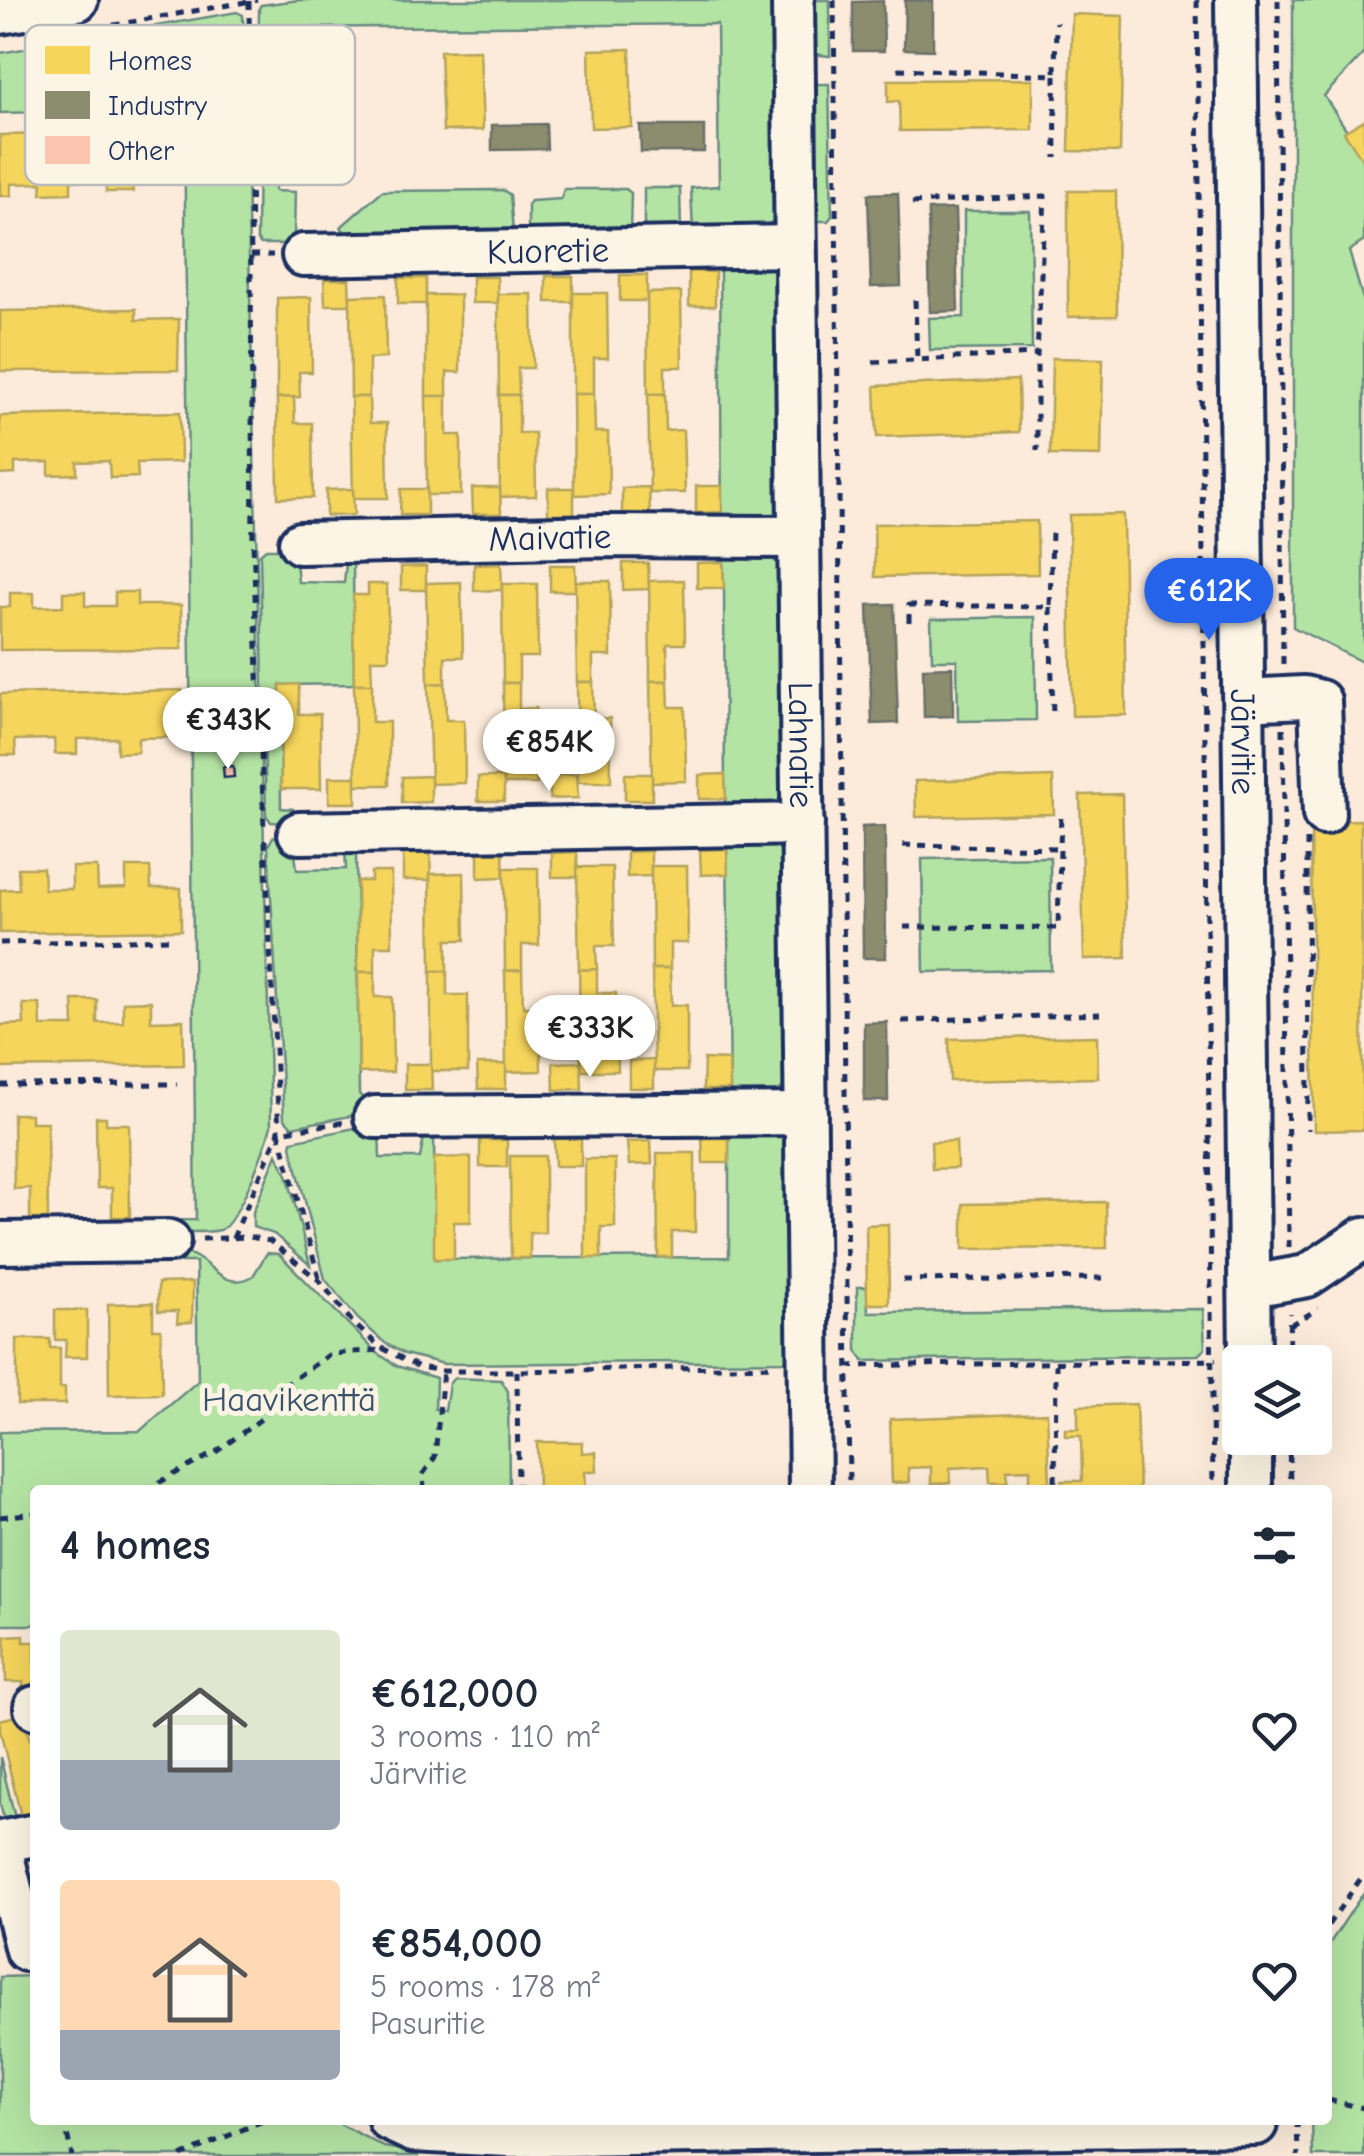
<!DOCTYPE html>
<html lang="en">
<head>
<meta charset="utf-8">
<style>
  :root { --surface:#fff; --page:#f6f6f7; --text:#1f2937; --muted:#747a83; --accent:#2563eb }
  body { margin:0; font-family:"Comic Neue",sans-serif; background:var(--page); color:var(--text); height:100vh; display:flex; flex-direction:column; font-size:38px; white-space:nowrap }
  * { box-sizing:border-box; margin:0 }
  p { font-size:32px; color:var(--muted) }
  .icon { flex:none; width:55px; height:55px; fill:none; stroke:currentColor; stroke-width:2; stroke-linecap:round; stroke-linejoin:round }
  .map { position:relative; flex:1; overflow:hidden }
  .panel { position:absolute; left:30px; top:1485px; width:1302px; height:640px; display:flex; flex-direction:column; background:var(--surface); border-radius:10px; box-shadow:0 10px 40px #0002 }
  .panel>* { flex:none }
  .buttons { position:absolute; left:1222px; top:1345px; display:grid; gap:20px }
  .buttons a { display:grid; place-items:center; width:110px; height:110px; border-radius:10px; background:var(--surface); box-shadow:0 10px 40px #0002; font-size:50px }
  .price { position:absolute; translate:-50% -85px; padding:0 22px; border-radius:35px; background:#fff; color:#222; font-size:32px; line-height:65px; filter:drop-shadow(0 2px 5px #0008) }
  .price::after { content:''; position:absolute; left:50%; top:60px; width:30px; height:22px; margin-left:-15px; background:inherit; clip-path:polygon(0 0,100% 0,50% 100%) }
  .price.active { background:var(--accent); color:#fff }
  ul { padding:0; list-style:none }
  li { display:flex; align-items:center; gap:30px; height:250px; padding:0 30px }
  li span { display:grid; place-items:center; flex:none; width:280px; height:200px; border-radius:10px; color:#555 }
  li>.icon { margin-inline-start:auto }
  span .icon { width:120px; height:120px; fill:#fffc; stroke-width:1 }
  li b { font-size:42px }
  h2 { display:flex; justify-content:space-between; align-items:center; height:120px; padding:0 30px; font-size:42px }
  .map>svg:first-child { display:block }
  .green { fill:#b4e4a4; stroke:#688a81; stroke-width:2.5 }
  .homes { fill:#f6d55c; stroke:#b4a35d; stroke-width:2.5 }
  .industry { fill:#8c8c6e; stroke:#6a7069; stroke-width:2.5 }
  .building { fill:#fcc5af; stroke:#1b2f5e; stroke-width:2.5 }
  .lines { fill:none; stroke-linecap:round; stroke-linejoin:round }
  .minor-casing { stroke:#1b2f5e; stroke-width:48 }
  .path { stroke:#1b2f5e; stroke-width:5; stroke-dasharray:8 8; stroke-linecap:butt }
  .minor { stroke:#fcf5e5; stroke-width:40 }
  .labels { text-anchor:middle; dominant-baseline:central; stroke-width:10; stroke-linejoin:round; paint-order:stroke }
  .street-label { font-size:35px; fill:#1b2f5e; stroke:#fcf5e5 }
  .park-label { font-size:35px; fill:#3a536c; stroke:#fcf5e5 }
  .key { fill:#fcf5e5; stroke:#b8babc; stroke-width:2.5 }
  .key-label { font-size:28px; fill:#1b2f5e }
</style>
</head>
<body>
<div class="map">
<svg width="1364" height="2156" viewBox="0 0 1364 2156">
  <rect width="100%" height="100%" fill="#fcebda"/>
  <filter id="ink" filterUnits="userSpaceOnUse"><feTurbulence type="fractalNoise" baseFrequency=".01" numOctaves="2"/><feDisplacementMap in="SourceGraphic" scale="20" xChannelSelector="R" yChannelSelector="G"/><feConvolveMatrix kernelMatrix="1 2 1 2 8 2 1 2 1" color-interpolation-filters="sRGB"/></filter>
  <g filter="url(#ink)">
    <g class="green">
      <polygon points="299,0 779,0 781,212 762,232 693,232 691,188 719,186 717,24 275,28 275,191 295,192 294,239 288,244 261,244 257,240 259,8 261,5"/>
      <polygon points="809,0 830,0 830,56 812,54"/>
      <polygon points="1293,0 1364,0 1364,53 1324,96 1364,156 1364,241 1349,251 1364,303 1364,663 1293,627"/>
      <path d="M237,12L243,15L271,1126C266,1145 238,1224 220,1230C201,1235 154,1230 133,1230L130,1221L196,1220L184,111L97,112L96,99L45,100L44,112L0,113V53Z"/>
      <polygon points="812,84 829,84 832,216 828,221 815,221"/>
      <polygon points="644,188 680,188 681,231 644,231"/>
      <polygon points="564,189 626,189 631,193 630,232 528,232 528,205 531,201 561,199"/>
      <polygon points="503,190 510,195 513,232 348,236 341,227 382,191"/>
      <polygon points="964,211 1030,211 1032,349 930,350 929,318 964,317"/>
      <polygon points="675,263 768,263 776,273 780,508 768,521 722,517 720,271 675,270"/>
      <polygon points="266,549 295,549 298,582 344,583 346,563 353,561 354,684 280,685 281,808 293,809 294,820 290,823 271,822 266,815 260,554"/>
      <polygon points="769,554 783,570 785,792 772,808 683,810 683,805 725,804 724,588 723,558 681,556"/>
      <polygon points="1035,617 1036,720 958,721 957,660 932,660 931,619"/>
      <polygon points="290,835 293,837 297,870 346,869 345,848 356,850 359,1094 368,1103 367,1113 292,1127 284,1118 268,846 273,837"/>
      <polygon points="771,840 788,858 791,1078 772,1098 685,1098 685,1092 730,1090 727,846 686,846"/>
      <polygon points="1050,857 1051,970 924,972 922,859"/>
      <polygon points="374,1124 379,1129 380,1158 420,1158 424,1137 429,1132 434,1135 435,1259 729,1257 729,1134 775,1128 791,1145 793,1361 444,1364 405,1354 385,1343 358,1319 325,1279 291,1146 292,1141"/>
      <polygon points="277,1154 288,1177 310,1265 274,1234 253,1227 253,1212"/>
      <path d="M181,1252C210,1255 221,1294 253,1276L267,1253L279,1254L376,1352L397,1366L436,1378L435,1409L445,1411L449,1384L454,1378L501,1380L508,1391L509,1489L35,1490V1625H0V1432L140,1431L198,1381L196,1262H179Z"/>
      <polygon points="857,1287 867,1287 868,1312 1203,1309 1205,1349 1198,1355 863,1361 857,1350"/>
      <polygon points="0,1757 17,1826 5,1823 0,1804"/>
      <polygon points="1364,1892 1364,2156 1313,2156 1312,2120 1328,2120 1328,1946"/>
      <polygon points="35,1976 35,2120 332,2120 384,2147 418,2152 418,2156 0,2156 0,1977"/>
    </g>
    <g class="homes">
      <polygon points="1072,14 1123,16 1120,152 1069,151"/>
      <polygon points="630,49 632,127 591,128 589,50"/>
      <polygon points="480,50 483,130 443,131 440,51"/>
      <polygon points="1033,79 1033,130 900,131 899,101 888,102 888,80"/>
      <polygon points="1364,120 1364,162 1344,132"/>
      <polygon points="171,132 171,180 132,181 133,192 106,192 106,180 71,181 71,193 41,194 42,183 11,184 11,196 0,196 0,135"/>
      <polygon points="1068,191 1116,191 1117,316 1068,317"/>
      <polygon points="689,271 715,272 715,306 689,306"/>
      <rect x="620" y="275" width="27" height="26"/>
      <rect x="546" y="276" width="27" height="26"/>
      <polygon points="472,277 497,277 498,303 472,303"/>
      <rect x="398" y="278" width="28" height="26"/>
      <polygon points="324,279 349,279 350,305 325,305"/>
      <polygon points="681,292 682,367 665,367 665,394 648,394 647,293"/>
      <polygon points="573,293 607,293 608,358 594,358 594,394 573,394"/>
      <polygon points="498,294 532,294 533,368 518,368 519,395 499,395"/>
      <polygon points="385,295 386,358 369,359 369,397 351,397 350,296"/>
      <polygon points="426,295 460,295 460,372 447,372 447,396 426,396"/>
      <polygon points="311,297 312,372 299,372 300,397 277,398 277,298"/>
      <polygon points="136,309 136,320 179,319 178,370 0,371 0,311"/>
      <polygon points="1052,358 1103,359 1101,456 1050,455"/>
      <polygon points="1018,380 1019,432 877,437 875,386"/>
      <polygon points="573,394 594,394 595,432 608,432 609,494 574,495"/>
      <polygon points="648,394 665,394 666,431 683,430 685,493 650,493"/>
      <polygon points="499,395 519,395 519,433 535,433 536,496 500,497"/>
      <polygon points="426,396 447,396 447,435 461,435 461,495 427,495"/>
      <polygon points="294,397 295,423 312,423 313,498 278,498 277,398"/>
      <polygon points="351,397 369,397 370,423 387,423 388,498 353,498"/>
      <polygon points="180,412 181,462 137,463 138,477 110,478 109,461 77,462 77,474 49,475 49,462 15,463 15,474 0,475 0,416"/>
      <polygon points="696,486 722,486 722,512 696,513"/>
      <polygon points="649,487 650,513 622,513 622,488"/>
      <polygon points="472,488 500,488 501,514 473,514"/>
      <rect x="548" y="488" width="26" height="26"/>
      <polygon points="353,489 354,515 326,516 326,490"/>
      <polygon points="401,489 427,489 427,515 400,515"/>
      <polygon points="1123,514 1126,715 1072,716 1069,515"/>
      <polygon points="1037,521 1038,574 875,577 874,524"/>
      <polygon points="723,562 724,588 697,588 697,563"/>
      <polygon points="623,563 648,563 649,589 623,590"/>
      <polygon points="501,564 502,590 474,591 474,565"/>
      <polygon points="550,565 575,565 576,591 550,591"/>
      <polygon points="426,566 426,590 401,590 401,567"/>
      <polygon points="684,580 685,644 667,644 668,681 650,681 649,581"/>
      <polygon points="575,581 610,581 611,656 593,656 593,682 577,682"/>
      <polygon points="461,582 463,657 445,657 445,683 428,684 426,583"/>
      <polygon points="368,584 387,584 389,659 371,659 372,684 354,684 353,595 368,595"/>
      <polygon points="502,584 537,584 538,657 519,657 519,683 503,683"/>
      <polygon points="63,592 85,592 85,606 115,606 115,592 137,592 137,605 181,605 182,649 0,650 0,607 10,607 10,593 34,593 34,607 63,606"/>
      <polygon points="650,681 668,681 669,707 685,707 686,781 652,782"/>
      <polygon points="577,682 593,682 594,719 610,718 611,782 578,782"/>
      <polygon points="445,683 446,720 464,720 465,783 431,784 428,684"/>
      <polygon points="503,683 519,683 519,709 536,708 537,784 504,784"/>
      <polygon points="299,684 299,714 320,714 321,789 281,789 280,685"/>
      <polygon points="354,684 372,684 372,722 389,722 389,785 356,785"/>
      <polygon points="182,690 183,737 138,738 138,752 117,753 117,738 77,739 77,754 55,754 54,739 15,740 16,755 0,755 0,694"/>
      <polygon points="577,774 578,798 550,799 550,775"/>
      <rect x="625" y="774" width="27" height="26"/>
      <polygon points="725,774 726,799 699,799 699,775"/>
      <polygon points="431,776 431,802 402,803 402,777"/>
      <rect x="329" y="777" width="27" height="26"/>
      <rect x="478" y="777" width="26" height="24"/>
      <polygon points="1053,777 1054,814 916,817 915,781"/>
      <polygon points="1122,794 1126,958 1084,959 1080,795"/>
      <polygon points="1361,820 1363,1130 1314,1131 1311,821"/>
      <polygon points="727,849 728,874 701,875 700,850"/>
      <polygon points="430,850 431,880 403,880 403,851"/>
      <polygon points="651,851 651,876 627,877 627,852"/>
      <polygon points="478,852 503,852 504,877 478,878"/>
      <polygon points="577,852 578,877 552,877 552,853"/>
      <polygon points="651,866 687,866 688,943 670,943 670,969 652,969"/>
      <polygon points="72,867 97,867 98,889 126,888 126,867 150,867 151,888 181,888 181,930 0,933 0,890 19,889 18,868 43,868 44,889 72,889"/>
      <polygon points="577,867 612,867 614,946 596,946 597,969 579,970"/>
      <polygon points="504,868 538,868 539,945 522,945 522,970 505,971"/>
      <polygon points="371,872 391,872 392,946 375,946 375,972 358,972 357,881 371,881"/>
      <polygon points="464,873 465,940 447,940 447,971 431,971 430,874"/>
      <polygon points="597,969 597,993 616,993 618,1071 581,1071 579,970"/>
      <polygon points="652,969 670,969 671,1006 687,1005 687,1071 654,1071"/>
      <polygon points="522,970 523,1007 540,1007 541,1071 506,1072 505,971"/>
      <polygon points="431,971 447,971 447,995 468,995 468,1071 431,1071"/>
      <polygon points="358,972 375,972 375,997 392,997 393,1072 359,1073"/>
      <polygon points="73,1000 97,1000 97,1023 123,1022 123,1002 151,1001 151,1021 183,1020 184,1065 0,1068 0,1025 24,1024 23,1004 40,1004 41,1026 74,1026"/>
      <polygon points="1097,1036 1098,1078 950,1081 949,1039"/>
      <polygon points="704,1059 729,1060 730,1090 703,1090"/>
      <polygon points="654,1060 654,1088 629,1088 629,1061"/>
      <polygon points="581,1062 582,1089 554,1090 553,1063"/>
      <polygon points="405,1064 431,1064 432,1090 405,1090"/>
      <polygon points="477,1064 506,1064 506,1089 478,1089"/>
      <polygon points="13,1114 31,1114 31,1122 47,1122 48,1219 30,1219 30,1188 14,1189"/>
      <polygon points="96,1117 106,1117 106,1124 129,1124 130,1217 112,1217 112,1188 97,1188"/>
      <polygon points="581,1138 581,1166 555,1166 554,1139"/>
      <polygon points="702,1138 729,1138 729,1163 703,1163"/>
      <rect x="480" y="1140" width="27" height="27"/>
      <polygon points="651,1141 652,1164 629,1165 627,1142"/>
      <polygon points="956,1141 957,1168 932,1169 931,1142"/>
      <polygon points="657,1153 695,1153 695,1232 672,1232 672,1257 658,1257"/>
      <polygon points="510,1156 545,1156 545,1233 530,1233 530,1258 511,1258"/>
      <polygon points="471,1157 471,1222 454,1222 454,1259 434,1259 434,1158"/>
      <polygon points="585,1159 615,1159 615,1227 601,1227 601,1258 585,1258"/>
      <polygon points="1106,1202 1107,1248 963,1249 963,1204"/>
      <polygon points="888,1224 889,1304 867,1304 866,1225"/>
      <polygon points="193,1282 192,1322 177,1323 178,1311 158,1311 158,1283"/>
      <polygon points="153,1303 153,1329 161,1329 162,1394 109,1395 108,1304"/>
      <polygon points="55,1310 87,1310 87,1357 65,1357 66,1340 55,1340"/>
      <polygon points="17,1339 50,1339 50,1348 60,1348 60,1388 65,1388 65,1404 17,1404"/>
      <polygon points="1136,1404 1139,1490 1062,1490 1062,1481 1082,1481 1081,1436 1065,1436 1065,1429 1078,1429 1078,1406"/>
      <polygon points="1047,1413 1050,1482 1030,1483 1030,1469 1007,1470 1008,1482 990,1482 989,1466 950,1468 950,1483 931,1484 931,1467 908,1468 909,1482 892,1483 890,1419"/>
      <polygon points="537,1442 582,1442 582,1453 596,1452 597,1471 585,1471 586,1490 538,1490"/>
      <polygon points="24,1635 24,1642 35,1642 35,1686 23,1687 23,1682 6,1682 5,1636"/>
      <polygon points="23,1714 35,1761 35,1821 23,1824 0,1731 0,1720"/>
    </g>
    <g class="industry">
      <polygon points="905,0 933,1 933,50 904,49"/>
      <polygon points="883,1 884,51 853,51 853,2"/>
      <polygon points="546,124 547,149 492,150 492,125"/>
      <polygon points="640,126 704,126 704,152 641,152"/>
      <polygon points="898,193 901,286 871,287 868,194"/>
      <polygon points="955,209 958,311 930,312 928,210"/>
      <polygon points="894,604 898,723 872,724 868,605"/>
      <polygon points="952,667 953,716 924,717 923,668"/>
      <polygon points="885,826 886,958 863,958 862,827"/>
      <polygon points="887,1022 888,1101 864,1101 864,1023"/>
    </g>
    <polygon class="building" points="233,766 234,777 224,778 223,767"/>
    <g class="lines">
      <defs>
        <g id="minor">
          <path id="s1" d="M793,0L810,1490"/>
          <path id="s2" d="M1236,0L1250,1362"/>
          <polyline points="0,13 77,0"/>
          <path id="s3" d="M303,255L795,246"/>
          <path id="s4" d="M300,543L604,536L799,537"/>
          <polyline points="1244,700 1304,697 1320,701 1324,814"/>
          <polyline points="299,833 803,824"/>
          <polyline points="375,1117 806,1114"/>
          <polyline points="0,1243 169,1241"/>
          <polyline points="1251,1286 1307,1276 1364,1238"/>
          <polyline points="1251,1438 1251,1490"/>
          <polyline points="35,1707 35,1708"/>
          <polyline points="0,1842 35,1835"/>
          <polyline points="0,1844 26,1950"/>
          <polyline points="389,2120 413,2131 508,2136 1256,2124"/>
        </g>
      </defs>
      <use href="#minor" class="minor-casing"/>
      <g class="path">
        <polyline points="834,0 849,1490"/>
        <polyline points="1197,0 1213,1490"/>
        <polyline points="1278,0 1283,667"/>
        <polyline points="249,1 253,544 264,829"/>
        <polyline points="97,28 257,0"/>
        <polyline points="898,69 1055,75 1056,22"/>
        <polyline points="1055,75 1056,158"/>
        <polyline points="912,203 1045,196 1037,354"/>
        <polyline points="251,255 273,255"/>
        <polyline points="915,300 917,360"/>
        <polyline points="873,362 1037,354 1037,451"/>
        <polyline points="1050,607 1053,716"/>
        <polyline points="909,622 909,605 1050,607 1052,531"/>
        <polyline points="1283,728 1289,1247"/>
        <polyline points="1307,840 1308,1130"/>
        <polyline points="903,845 1060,848"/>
        <polyline points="904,927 1058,928 1061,812"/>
        <polyline points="0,943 173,939"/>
        <polyline points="902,1021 1100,1014"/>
        <polyline points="0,1085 177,1084"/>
        <polyline points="233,1238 279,1132 265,840"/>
        <polyline points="202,1239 251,1237 270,1241 320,1281 353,1323 380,1347 419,1367 443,1371 517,1371 776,1366"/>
        <polyline points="319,1278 279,1132 346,1122"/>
        <polyline points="903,1280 1106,1278"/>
        <polyline points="1290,1325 1318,1309"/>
        <polyline points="1288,1362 1290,1313"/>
        <polyline points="847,1366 1216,1360"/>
        <polyline points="517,1371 518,1490"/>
        <polyline points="1289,1438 1290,1490"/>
        <polyline points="145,1490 216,1452 261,1419 288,1383 330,1354 380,1350"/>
        <polyline points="424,1490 423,1474 435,1457 443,1371"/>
        <polyline points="1047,1490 1055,1490 1056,1364"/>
        <polyline points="0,1517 35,1513"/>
        <polyline points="1328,1925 1364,1874"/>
        <polyline points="1328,2100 1364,2108"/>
        <polyline points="64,2120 72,2156"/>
        <polyline points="1297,2120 1298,2156"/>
        <polyline points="181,2156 265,2120"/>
      </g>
      <use href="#minor" class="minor"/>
    </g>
  </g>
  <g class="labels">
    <g class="street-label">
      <text stroke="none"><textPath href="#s3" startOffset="245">Kuoretie</textPath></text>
      <text stroke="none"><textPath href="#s4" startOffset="250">Maivatie</textPath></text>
      <text stroke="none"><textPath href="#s2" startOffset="742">Järvitie</textPath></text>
      <text stroke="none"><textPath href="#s1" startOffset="745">Lahnatie</textPath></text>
    </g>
    <g class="park-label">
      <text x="289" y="1399">Haavikenttä</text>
    </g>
  </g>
  <rect x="25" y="25" width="330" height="160" rx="15" class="key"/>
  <rect x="45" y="46" width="45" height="28" fill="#f6d55c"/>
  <rect x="45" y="91" width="45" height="28" fill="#8c8c6e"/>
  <rect x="45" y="136" width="45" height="28" fill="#fcc5af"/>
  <g class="key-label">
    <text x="108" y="70">Homes</text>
    <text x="108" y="115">Industry</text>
    <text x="108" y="160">Other</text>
  </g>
</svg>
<div class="buttons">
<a><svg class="icon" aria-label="layers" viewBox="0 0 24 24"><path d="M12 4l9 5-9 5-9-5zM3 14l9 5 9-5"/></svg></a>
</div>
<b class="price active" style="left:1209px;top:643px">€612K</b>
<b class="price" style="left:228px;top:772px">€343K</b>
<b class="price" style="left:549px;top:794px">€854K</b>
<b class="price" style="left:590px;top:1080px">€333K</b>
<section class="panel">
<h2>4 homes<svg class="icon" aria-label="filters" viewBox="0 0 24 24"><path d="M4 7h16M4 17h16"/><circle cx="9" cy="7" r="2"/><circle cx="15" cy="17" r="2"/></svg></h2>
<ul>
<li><span style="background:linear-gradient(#dfe7d0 65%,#9aa5b1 0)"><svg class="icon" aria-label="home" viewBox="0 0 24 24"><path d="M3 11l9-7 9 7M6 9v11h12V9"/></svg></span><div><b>€612,000</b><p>3 rooms · 110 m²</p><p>Järvitie</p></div><svg class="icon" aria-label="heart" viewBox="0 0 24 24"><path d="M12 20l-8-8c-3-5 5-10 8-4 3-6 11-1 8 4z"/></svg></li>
<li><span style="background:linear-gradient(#ffd9b3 75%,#9aa5b1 0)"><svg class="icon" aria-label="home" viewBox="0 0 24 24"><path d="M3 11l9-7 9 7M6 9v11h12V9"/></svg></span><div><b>€854,000</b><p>5 rooms · 178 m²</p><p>Pasuritie</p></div><svg class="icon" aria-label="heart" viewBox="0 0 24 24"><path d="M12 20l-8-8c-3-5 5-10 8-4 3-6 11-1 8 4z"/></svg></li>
</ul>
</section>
</div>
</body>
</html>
